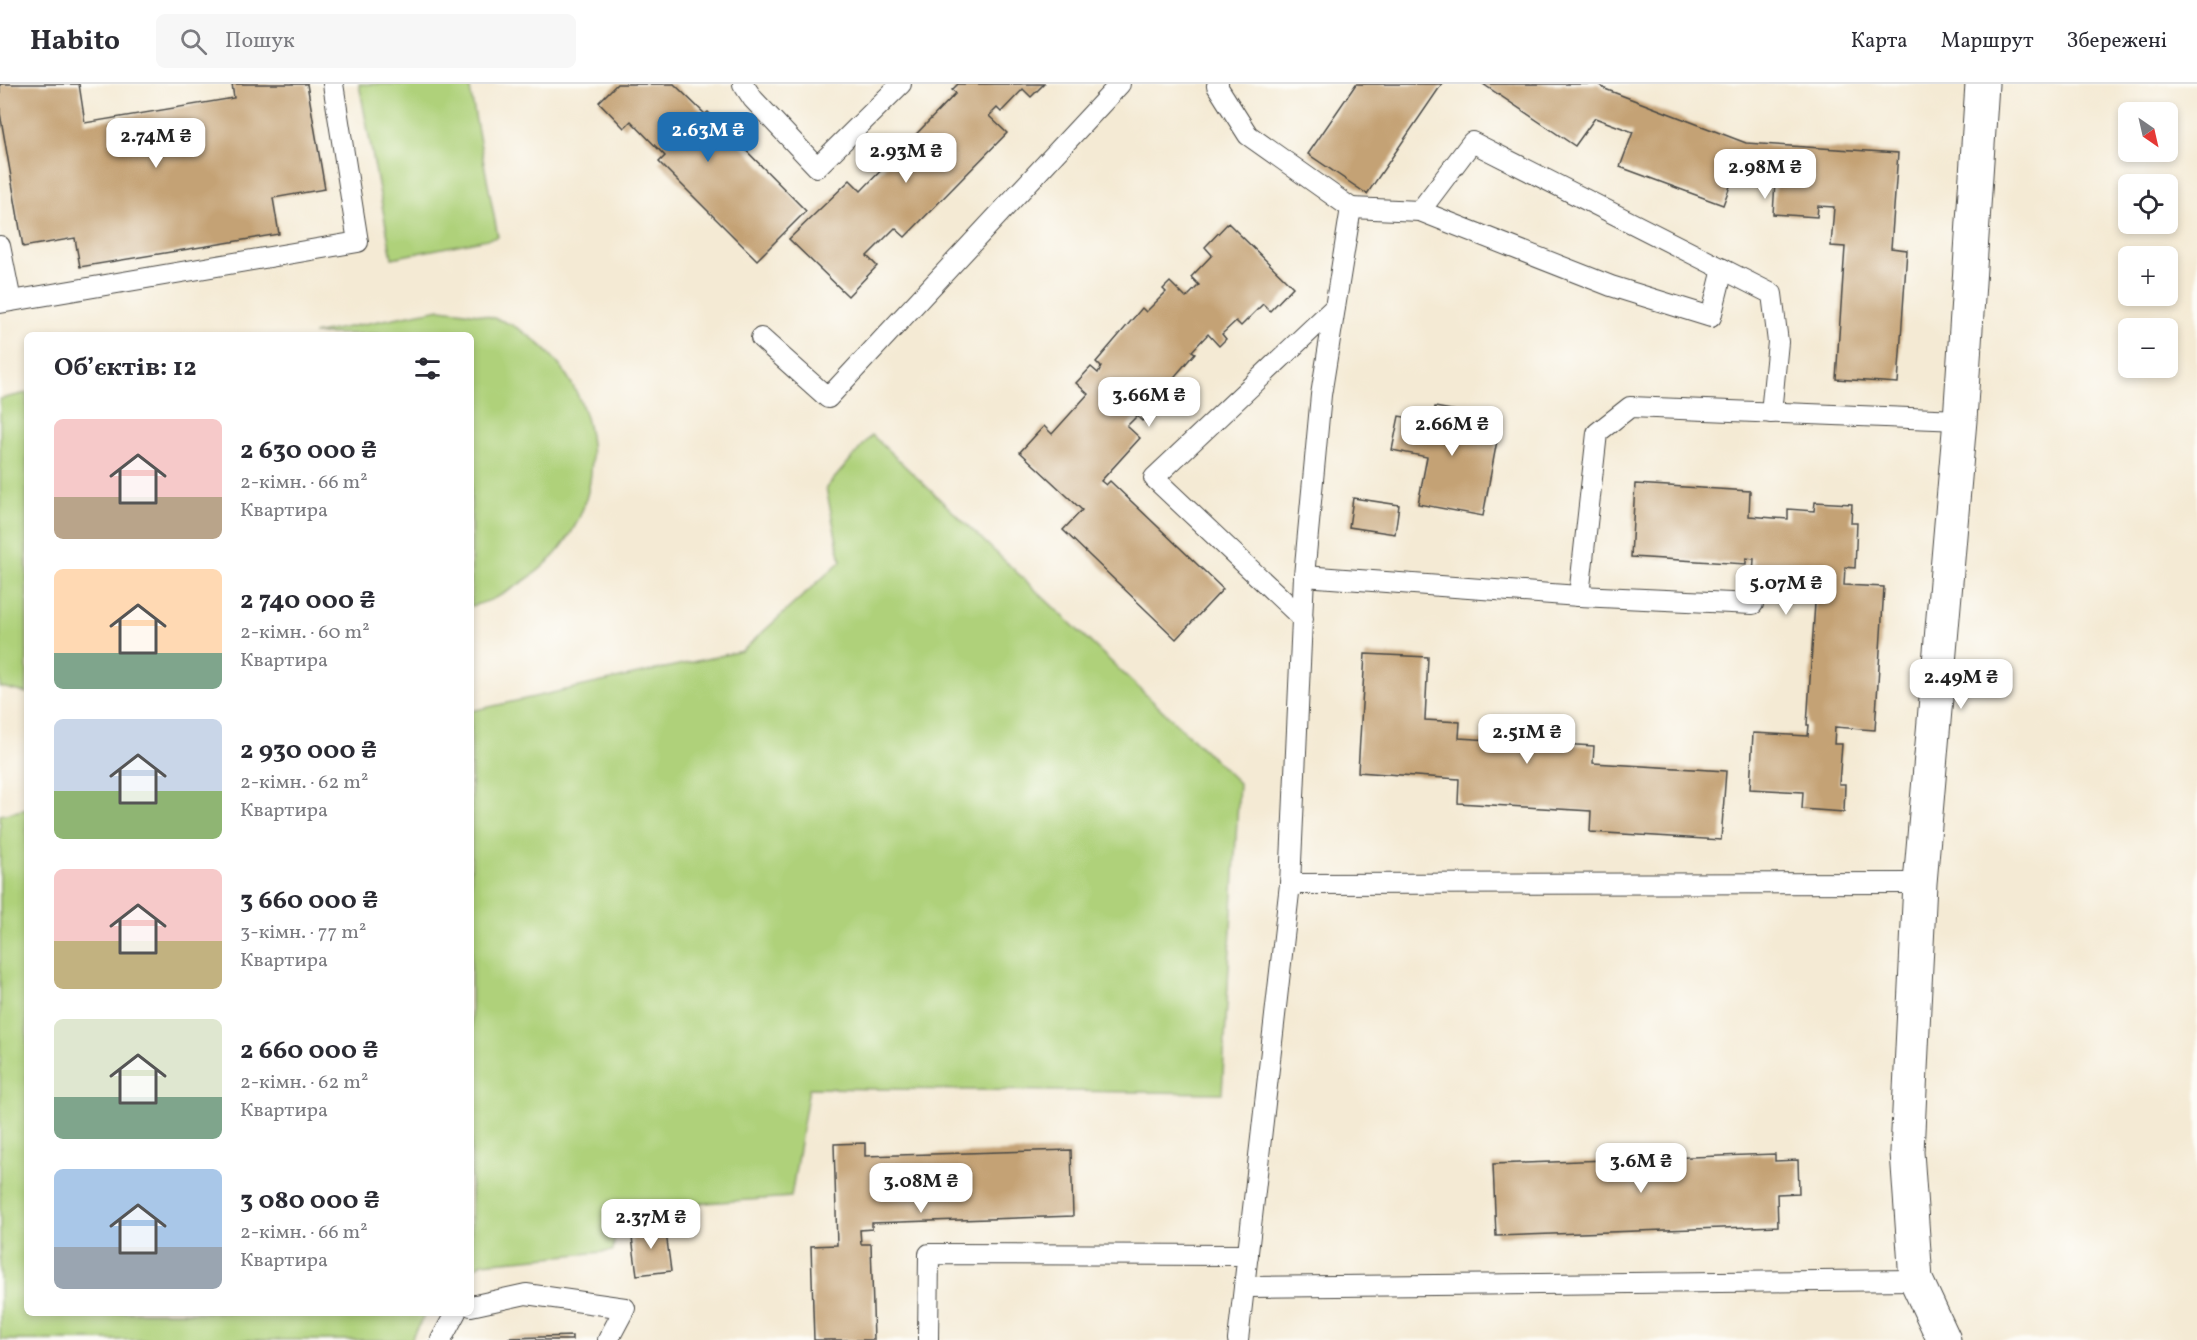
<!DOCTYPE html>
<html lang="uk">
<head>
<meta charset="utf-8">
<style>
  :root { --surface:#fff; --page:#f7f7f7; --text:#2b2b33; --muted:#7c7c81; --line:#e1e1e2; --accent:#1f6fb2 }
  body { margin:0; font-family:Vollkorn,serif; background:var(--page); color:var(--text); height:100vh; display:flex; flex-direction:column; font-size:22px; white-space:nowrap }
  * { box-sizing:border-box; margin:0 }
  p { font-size:20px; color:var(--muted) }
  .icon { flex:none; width:33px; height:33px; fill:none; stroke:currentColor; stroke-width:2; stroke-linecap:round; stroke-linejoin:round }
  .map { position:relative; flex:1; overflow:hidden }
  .drawer { position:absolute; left:24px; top:248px; width:450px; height:984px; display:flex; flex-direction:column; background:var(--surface); border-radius:9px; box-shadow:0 3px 9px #0003 }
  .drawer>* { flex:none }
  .needle { width:39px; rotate:146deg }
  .fabs { position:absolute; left:2118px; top:18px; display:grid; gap:12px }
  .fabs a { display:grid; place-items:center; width:60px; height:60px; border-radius:9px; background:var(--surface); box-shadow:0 3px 9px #0003; font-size:30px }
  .price { position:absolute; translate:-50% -51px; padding:0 14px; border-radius:12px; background:#fff; color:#222; font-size:20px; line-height:39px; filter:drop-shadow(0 2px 3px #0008) }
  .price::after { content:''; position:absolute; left:50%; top:36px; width:18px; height:14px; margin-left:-9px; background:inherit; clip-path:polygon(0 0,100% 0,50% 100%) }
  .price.active { background:var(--accent); color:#fff }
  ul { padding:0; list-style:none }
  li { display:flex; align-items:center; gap:18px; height:150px; padding:0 30px }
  li span { display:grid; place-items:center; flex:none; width:168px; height:120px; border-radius:9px; color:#555 }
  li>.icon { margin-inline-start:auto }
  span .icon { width:72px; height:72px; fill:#fffc; stroke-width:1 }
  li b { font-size:26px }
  h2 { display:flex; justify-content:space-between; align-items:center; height:72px; padding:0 30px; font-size:26px }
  header { display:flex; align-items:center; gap:36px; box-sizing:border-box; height:84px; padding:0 30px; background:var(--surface); border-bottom:2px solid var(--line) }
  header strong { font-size:28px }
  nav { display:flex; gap:33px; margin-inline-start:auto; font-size:21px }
  .search { width:420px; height:54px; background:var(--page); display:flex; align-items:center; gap:15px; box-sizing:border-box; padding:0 21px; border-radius:9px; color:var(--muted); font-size:22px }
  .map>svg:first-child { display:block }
  .green { fill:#afd17a; stroke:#6d7e52; stroke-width:1.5 }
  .building { fill:#c4a275 }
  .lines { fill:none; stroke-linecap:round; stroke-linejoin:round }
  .service-casing { stroke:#494844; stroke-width:22 }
  .minor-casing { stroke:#494844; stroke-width:35 }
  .service { stroke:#fff; stroke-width:20 }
  .minor { stroke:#fff; stroke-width:33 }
</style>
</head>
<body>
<header>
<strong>Habito</strong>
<div class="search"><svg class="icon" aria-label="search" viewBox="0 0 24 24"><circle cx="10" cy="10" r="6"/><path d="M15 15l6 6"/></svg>Пошук</div>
<nav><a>Карта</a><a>Маршрут</a><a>Збережені</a></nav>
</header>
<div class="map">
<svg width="2197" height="1256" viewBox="0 0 2197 1256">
  <rect width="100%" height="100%" fill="#fdfcf7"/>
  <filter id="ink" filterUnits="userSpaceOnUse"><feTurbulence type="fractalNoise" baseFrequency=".0167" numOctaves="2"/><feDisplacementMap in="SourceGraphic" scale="12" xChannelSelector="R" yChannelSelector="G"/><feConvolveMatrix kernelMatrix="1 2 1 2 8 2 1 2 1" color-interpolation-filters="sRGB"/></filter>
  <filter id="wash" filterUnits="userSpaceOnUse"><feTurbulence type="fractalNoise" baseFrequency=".008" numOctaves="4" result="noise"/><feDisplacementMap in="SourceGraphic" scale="24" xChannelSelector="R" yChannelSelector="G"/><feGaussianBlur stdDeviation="1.35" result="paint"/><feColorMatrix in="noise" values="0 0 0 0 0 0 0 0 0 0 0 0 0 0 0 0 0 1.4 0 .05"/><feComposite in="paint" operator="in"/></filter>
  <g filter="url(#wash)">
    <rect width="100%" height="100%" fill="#f4ead4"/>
    <g class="green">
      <polygon points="359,0 469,0 498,153 392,174"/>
      <path d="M440,225C467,228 495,230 519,245C612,304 618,436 524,497C506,509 493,517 471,522V250H313Z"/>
      <polygon points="27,309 27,609 0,603 0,315"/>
      <polygon points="872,351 1239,699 1222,1009 809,1004 791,1113 618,1125 613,1167 482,1179 471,1186 471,627 742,567 841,477 826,404"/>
      <polygon points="27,725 27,1228 426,1229 413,1251 412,1256 0,1256 0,731"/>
    </g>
    <g id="blocks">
      <g class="building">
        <polygon points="0,0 79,0 85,39 234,14 232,0 307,0 325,105 273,114 279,150 80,183 75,154 23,163 0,29"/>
        <polygon points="617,0 674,0 705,30 708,28 806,127 757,176 659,78 665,72 631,37 624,44 599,18"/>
        <polygon points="958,0 1044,0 1031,13 1023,5 1001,28 997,24 989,32 1007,49 905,153 895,144 867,172 877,182 848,212 789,155 850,96 861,107 956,9 952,6"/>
        <polygon points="1356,0 1442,0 1367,110 1308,70"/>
        <polygon points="1483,0 1598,0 1605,5 1746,59 1898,69 1891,164 1907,166 1898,299 1836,295 1845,163 1831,162 1834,123 1818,122 1817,133 1773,130 1775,98 1733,94 1723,121 1620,83 1633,48 1595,34 1575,62"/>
        <polygon points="1228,139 1293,203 1270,227 1263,220 1241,242 1236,237 1222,250 1226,255 1219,262 1208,250 1192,267 1195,269 1151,320 1155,323 1142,337 1137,332 1127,342 1140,354 1101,397 1106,401 1110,397 1223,505 1176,555 1063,446 1082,426 1020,368 1044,342 1052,350 1088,310 1076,299 1091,283 1098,289 1101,283 1096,278 1142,224 1146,228 1166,208 1163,205 1170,198 1186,214 1199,201 1191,193 1212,171 1205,163"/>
        <polygon points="1435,323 1501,335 1483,432 1418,420 1427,373 1392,366 1399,332 1432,338"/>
        <polygon points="1635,400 1750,407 1749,432 1788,435 1788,425 1814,427 1815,418 1852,420 1851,439 1857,439 1855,484 1845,483 1844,501 1884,503 1875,646 1835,643 1834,660 1842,660 1839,700 1845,700 1844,728 1802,725 1803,708 1750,705 1753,649 1808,652 1809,641 1807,641 1816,504 1806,503 1807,497 1784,496 1785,492 1753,490 1754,475 1746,474 1746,480 1631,473"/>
        <polygon points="1353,414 1399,421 1395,450 1349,443"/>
        <polygon points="1365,570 1428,573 1425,636 1460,638 1459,654 1594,662 1593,679 1726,687 1721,756 1590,748 1591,727 1458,719 1459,695 1358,688"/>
        <polygon points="865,1059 865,1072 1071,1066 1073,1132 872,1139 872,1145 860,1146 861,1160 871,1160 874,1256 814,1256 811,1162 837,1161 834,1060"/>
        <polygon points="1775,1070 1775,1077 1798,1076 1799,1109 1777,1110 1778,1142 1496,1152 1493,1080"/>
        <polygon points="665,1141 671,1187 637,1191 631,1146"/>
        <polygon points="572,1252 572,1256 509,1256 509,1254"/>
      </g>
    </g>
  </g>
  <g filter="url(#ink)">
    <use href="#blocks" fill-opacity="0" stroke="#494844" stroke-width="1.5"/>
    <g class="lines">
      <defs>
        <g id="service">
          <polyline points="743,0 753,15 817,83 901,0"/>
          <polyline points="1218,0 1217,2 1248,51 1351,124 1321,311 1304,492 1290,800 1238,1256"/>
          <polyline points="1351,124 1420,127 1472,58 1772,210 1778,258 1771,329"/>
          <polyline points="1420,127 1611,202 1711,233 1723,185"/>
          <polyline points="0,162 11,217"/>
          <polyline points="0,219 358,158 333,0"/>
          <polyline points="761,254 828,314 1120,0"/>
          <polyline points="1304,492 1579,512 1753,520"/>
          <polyline points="1579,512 1597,349 1630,323 1960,336"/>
          <polyline points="1303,535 1154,394 1335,223"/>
          <polyline points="1290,800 1920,799"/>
          <polyline points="1244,1203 1916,1196"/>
          <polyline points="471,1222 526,1210 625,1224 608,1256"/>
          <polyline points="441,1256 456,1228"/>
          <polyline points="928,1256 929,1170 1248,1171"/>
        </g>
        <polyline id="minor" points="1944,1256 1916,1196 1907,1068 1920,799 1960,336 1982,0"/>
      </defs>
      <use href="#service" class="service-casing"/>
      <use href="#minor" class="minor-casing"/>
      <use href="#service" class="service"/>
      <use href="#minor" class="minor"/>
    </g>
  </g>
</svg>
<div class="fabs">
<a><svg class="needle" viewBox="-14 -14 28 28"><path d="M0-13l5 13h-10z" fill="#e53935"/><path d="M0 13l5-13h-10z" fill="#7c7c81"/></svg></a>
<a><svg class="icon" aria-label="locate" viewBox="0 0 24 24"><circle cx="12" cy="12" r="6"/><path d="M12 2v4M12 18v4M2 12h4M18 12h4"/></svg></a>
<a>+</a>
<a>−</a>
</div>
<b class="price active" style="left:708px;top:79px">2.63M ₴</b>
<b class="price" style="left:156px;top:85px">2.74M ₴</b>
<b class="price" style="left:906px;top:100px">2.93M ₴</b>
<b class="price" style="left:1765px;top:116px">2.98M ₴</b>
<b class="price" style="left:1149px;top:344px">3.66M ₴</b>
<b class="price" style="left:1452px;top:373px">2.66M ₴</b>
<b class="price" style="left:1786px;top:532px">5.07M ₴</b>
<b class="price" style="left:1961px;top:626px">2.49M ₴</b>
<b class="price" style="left:1527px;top:681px">2.51M ₴</b>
<b class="price" style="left:1641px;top:1110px">3.6M ₴</b>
<b class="price" style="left:921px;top:1130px">3.08M ₴</b>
<b class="price" style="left:651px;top:1166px">2.37M ₴</b>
<section class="drawer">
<h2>Об’єктів: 12<svg class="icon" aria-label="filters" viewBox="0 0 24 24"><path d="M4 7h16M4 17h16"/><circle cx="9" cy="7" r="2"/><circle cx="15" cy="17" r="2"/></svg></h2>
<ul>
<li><span style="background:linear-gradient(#f6c9c9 65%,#b9a48a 0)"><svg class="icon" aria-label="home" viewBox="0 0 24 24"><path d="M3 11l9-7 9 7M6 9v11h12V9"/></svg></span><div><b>2 630 000 ₴</b><p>2-кімн. · 66 m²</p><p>Квартира</p></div></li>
<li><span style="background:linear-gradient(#ffd9b3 70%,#7fa58c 0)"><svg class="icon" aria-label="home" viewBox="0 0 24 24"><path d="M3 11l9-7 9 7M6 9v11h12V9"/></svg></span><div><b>2 740 000 ₴</b><p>2-кімн. · 60 m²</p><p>Квартира</p></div></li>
<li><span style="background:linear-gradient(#c9d6e8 60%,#8fb573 0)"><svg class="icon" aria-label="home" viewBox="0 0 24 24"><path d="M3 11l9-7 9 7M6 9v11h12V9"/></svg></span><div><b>2 930 000 ₴</b><p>2-кімн. · 62 m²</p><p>Квартира</p></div></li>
<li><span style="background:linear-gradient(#f6c9c9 60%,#c2b280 0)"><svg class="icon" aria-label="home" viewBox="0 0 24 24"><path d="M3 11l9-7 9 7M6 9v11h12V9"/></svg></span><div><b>3 660 000 ₴</b><p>3-кімн. · 77 m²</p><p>Квартира</p></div></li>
<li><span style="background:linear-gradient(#dfe7d0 65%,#7fa58c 0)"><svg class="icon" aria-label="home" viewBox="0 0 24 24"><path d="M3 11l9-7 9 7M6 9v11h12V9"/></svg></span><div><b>2 660 000 ₴</b><p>2-кімн. · 62 m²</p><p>Квартира</p></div></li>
<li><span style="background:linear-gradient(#a9c7e8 65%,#9aa5b1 0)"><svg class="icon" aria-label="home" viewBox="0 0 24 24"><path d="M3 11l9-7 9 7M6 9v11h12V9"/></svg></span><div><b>3 080 000 ₴</b><p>2-кімн. · 66 m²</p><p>Квартира</p></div></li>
</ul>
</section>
</div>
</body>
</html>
